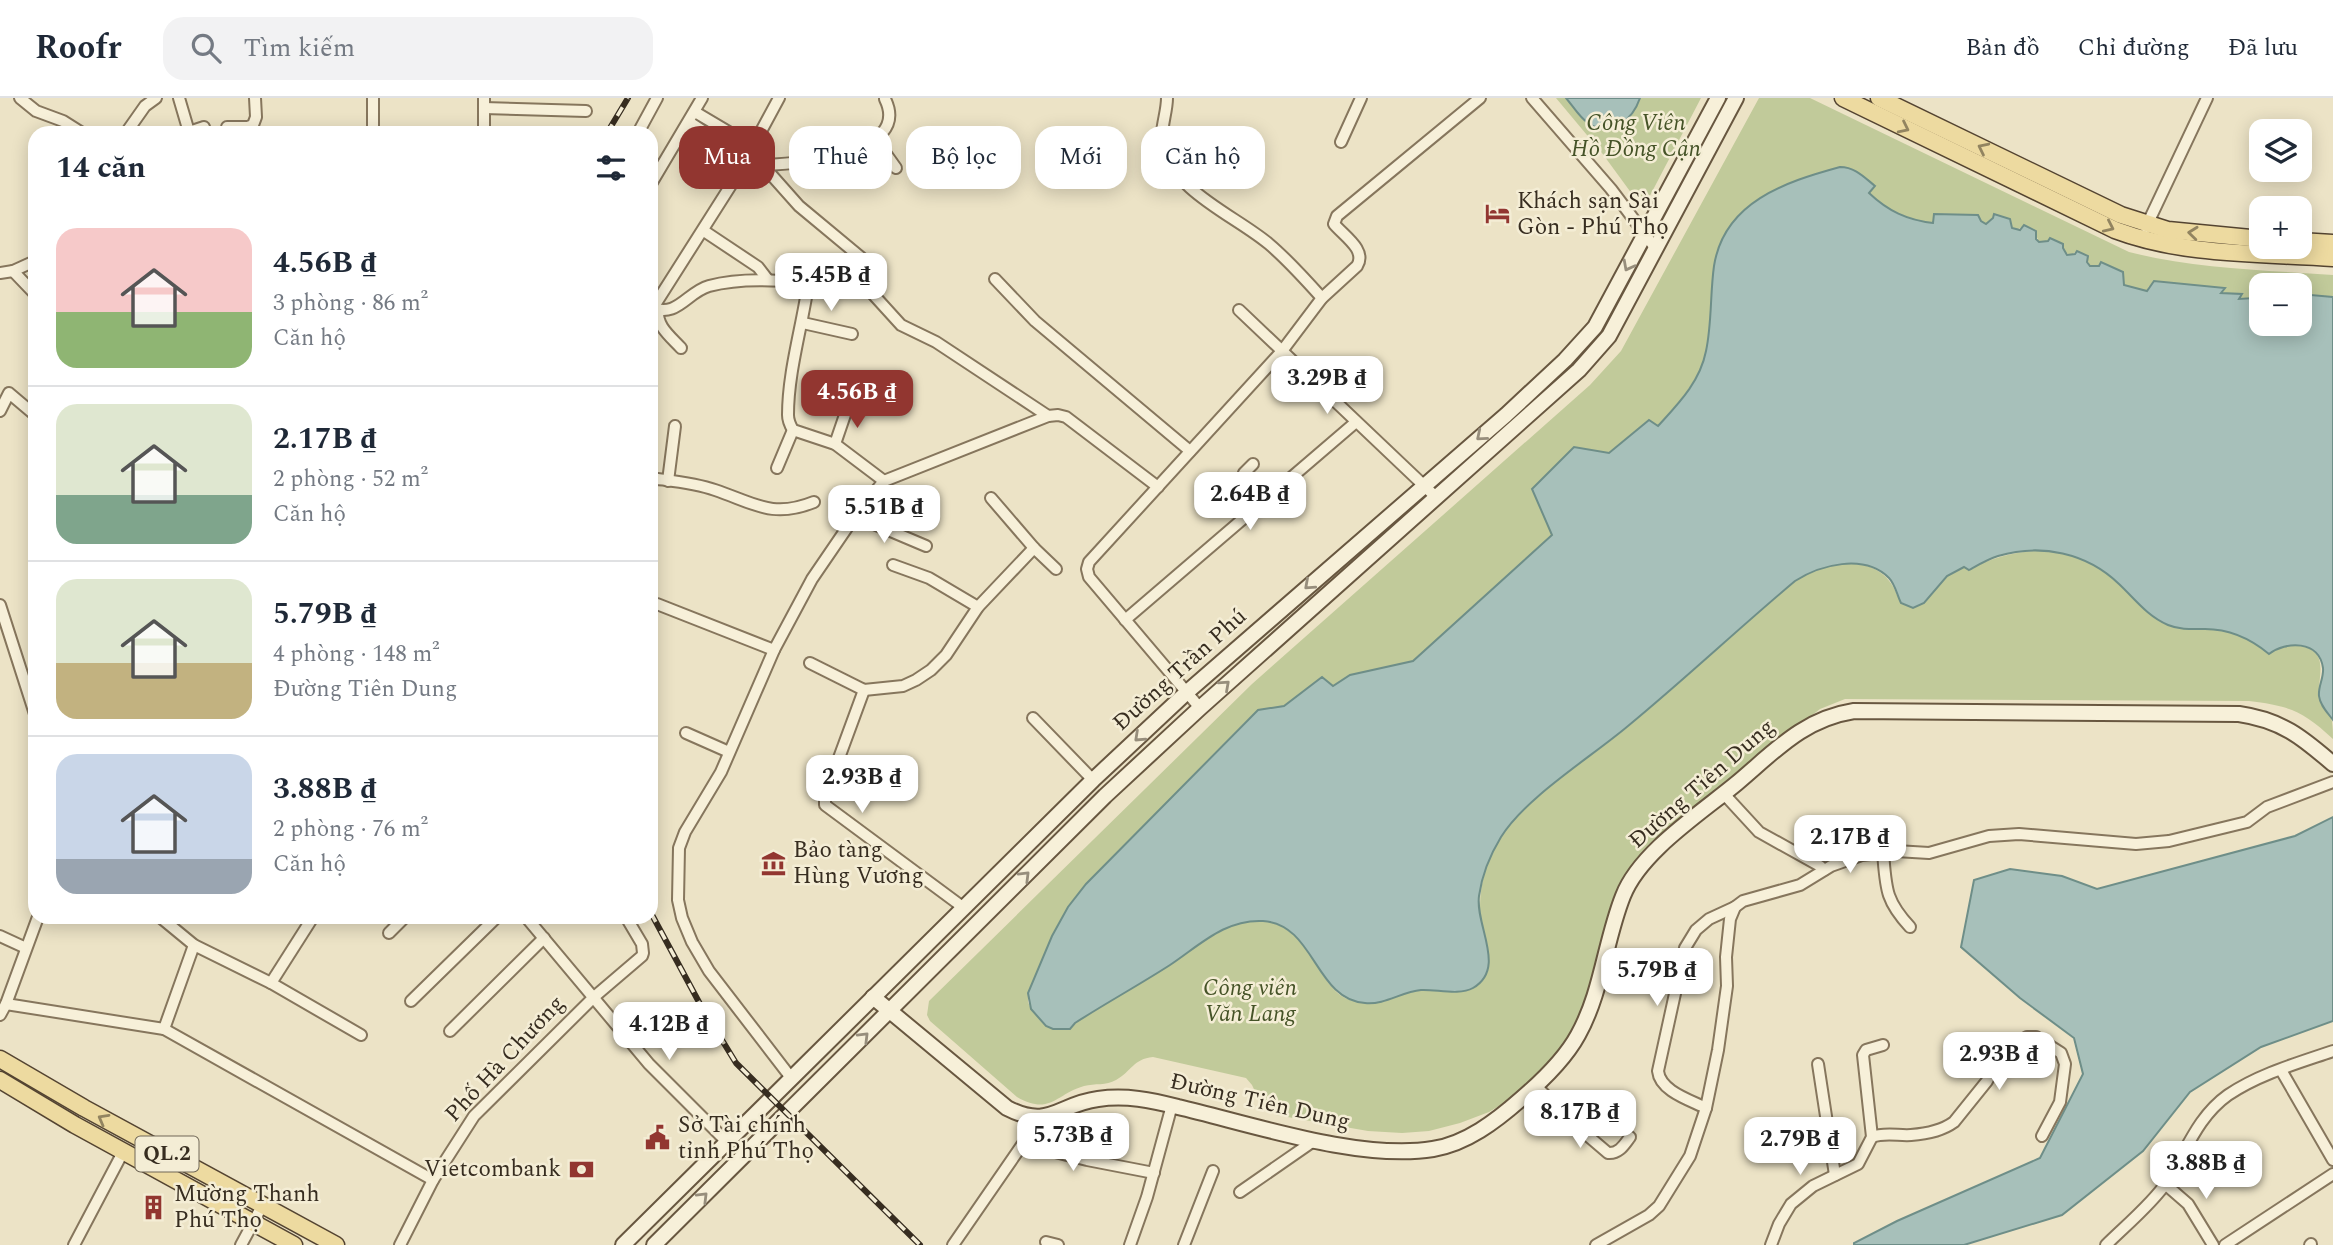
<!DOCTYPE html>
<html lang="vi">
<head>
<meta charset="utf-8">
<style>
  :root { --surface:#fff; --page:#f2f2f3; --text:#1f2937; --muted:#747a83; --line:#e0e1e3; --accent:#923630 }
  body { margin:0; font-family:Spectral,serif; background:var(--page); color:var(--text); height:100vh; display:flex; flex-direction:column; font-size:26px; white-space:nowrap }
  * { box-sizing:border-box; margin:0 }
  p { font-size:23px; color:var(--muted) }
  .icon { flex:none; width:38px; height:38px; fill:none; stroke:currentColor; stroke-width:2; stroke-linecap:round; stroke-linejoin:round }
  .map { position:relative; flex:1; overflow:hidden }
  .sheet { position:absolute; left:28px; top:28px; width:630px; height:798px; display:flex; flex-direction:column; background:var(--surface); border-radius:21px; box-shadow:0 4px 18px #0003 }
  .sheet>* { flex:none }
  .guide { position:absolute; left:679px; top:28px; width:665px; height:63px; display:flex; gap:14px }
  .buttons { position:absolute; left:2249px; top:21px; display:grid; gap:14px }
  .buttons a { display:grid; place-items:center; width:63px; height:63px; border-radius:14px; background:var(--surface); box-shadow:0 4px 18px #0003; font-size:35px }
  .price { position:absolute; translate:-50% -60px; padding:0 16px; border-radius:14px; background:#fff; color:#222; font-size:23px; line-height:46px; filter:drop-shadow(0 2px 4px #0008) }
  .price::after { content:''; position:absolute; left:50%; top:42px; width:21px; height:16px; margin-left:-10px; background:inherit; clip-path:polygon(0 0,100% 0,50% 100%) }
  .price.selected { background:var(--accent); color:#fff }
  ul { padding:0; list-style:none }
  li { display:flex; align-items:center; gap:21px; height:175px; padding:0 28px }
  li+li { border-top:2px solid var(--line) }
  li span { display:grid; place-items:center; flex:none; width:196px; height:140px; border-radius:21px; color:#555 }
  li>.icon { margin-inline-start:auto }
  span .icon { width:84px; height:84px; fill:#fffc; stroke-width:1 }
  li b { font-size:30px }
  h2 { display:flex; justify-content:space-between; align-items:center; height:84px; padding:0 28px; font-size:30px }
  .tag { padding:0 24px; border-radius:21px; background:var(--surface); box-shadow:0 4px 18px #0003; font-size:24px; line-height:63px }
  .tag.selected { background:var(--accent); color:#fff }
  header { display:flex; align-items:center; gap:42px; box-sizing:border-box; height:98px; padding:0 35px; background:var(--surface); border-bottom:2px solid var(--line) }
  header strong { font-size:33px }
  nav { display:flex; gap:38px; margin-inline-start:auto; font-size:24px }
  .search { width:490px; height:63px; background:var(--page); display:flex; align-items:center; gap:18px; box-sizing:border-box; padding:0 24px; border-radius:21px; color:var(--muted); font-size:26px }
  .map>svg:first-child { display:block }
  .green { fill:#c1ca9a }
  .water { fill:#a7c0ba; stroke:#6e8e88; stroke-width:2 }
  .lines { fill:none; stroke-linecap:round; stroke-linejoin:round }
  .street-casing { stroke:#86765d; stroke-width:14 }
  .secondary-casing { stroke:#685740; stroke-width:18 }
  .primary-casing { stroke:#544431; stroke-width:19 }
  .street { stroke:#f7f0d9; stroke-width:10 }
  .secondary { stroke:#f7f0d9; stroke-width:14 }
  .primary { stroke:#eddaa0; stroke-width:16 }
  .rail-casing { stroke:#372d20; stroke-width:6 }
  .rail { stroke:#f4edd5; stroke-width:3.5; stroke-dasharray:10; stroke-linecap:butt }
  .oneway { stroke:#928460 }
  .oneway2 { stroke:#978e7c }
  .labels { text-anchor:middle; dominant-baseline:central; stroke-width:5; stroke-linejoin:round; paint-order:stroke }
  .shield { fill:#f4edd5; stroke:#706756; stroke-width:2 }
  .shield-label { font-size:21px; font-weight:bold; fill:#372d20 }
  .park-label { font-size:23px; font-style:italic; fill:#455327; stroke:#f4edd5 }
  .poi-label { font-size:23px; fill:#372d20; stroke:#f4edd5; text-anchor:start }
  .street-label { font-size:23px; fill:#372d20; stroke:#f4edd5 }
</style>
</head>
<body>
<header>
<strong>Roofr</strong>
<div class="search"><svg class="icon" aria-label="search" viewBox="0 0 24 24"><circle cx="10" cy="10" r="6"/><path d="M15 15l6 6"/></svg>Tìm kiếm</div>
<nav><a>Bản đồ</a><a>Chỉ đường</a><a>Đã lưu</a></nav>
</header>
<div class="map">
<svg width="2333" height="1147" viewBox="0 0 2333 1147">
  <rect width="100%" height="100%" fill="#ece3c6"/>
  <g class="green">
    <polygon points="1556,0 1701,0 1643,111 1602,55"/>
    <path d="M1759,0H1810L2129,154C2195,171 2265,172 2333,177V199L2300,196V187H2261L2260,211H2251L2254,201H2238L2241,197L2149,188L2147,193L2124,187L2123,174L2102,164L2099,168H2090L2087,161L2077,153L2071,157L2064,154L2063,146L2051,140L2048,143L2039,144L2036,137L2024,128L2016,132L2012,130L2009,124L1993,120L1986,126L1981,123L1978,117H1934L1933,125C1907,122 1888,113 1868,95L1874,89L1840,69C1785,84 1724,104 1714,168C1710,196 1712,226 1706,253C1699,284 1677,306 1657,329L1649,323L1609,355L1574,350L1552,437L1413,563L1350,577L1332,588L1322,579L1284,608L1258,612L1243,626L1192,678L1052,838L1028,895V904L1031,911L1046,928L1070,931L1075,925C1106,906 1136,887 1167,868C1205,845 1251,798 1295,838C1314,855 1326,895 1350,902C1374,909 1385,901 1407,894C1417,891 1429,892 1439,892L1484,840C1474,801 1483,763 1507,730C1535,692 1593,658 1630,627C1686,580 1739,530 1795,482C1827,462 1881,453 1897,497L1924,505L1947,478L1964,469L1969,471C2022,446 2074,443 2119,486C2135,501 2147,518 2168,527C2180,532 2193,531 2205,531C2229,531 2251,541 2269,556C2279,549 2288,545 2300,547C2333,555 2315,581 2320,601C2322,609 2328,613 2331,620C2333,625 2333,635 2333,641C2303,613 2290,608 2249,603L1845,601L1820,611L1758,660L1640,766L1591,906L1559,957L1520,995L1489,1014L1460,1025L1429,1033L1402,1035L1368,1033L1276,1017L1261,1006L1252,987L1246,980L1153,959C1133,961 1132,973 1116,982C1106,988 1095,985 1084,988C1056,996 1050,1018 1017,999L930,923L927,917L929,903L1252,586L1590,287L1621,253Z"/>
  </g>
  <g class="water">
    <path d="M1566,0H1640C1633,21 1611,41 1588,25C1579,19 1573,8 1566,0Z"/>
    <path d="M1840,69C1855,69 1864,79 1875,88L1869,95C1888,113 1907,122 1933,125L1934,116L1978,117L1981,123L1986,126L1993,120L1994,116L2010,121L2012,130L2020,132L2024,127L2036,133V141L2039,144L2048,143L2050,140L2063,146V150L2067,157L2075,156L2077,153L2088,158L2087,164L2090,168H2099L2101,164L2123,174L2124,187L2147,193L2154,183L2225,190L2221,195L2242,196L2239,201L2254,200L2252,211H2260L2261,203V226H2300V196L2333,199V622C2327,614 2320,607 2319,598C2318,588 2324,580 2323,570C2319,542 2286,543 2269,556C2251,541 2229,531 2205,531C2193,531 2180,532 2168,527C2147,518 2135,501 2119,486C2087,455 2041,445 1998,458C1988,461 1978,467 1969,472L1964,469L1947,478L1924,505L1913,510L1901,505C1897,497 1895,486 1889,480C1864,455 1820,467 1795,483C1739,530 1685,581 1628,628C1590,660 1526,699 1501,739C1490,757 1482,776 1479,798C1475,828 1507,870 1473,890C1459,898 1436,891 1421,892C1401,894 1385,907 1365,905C1315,902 1315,826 1263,823C1225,821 1200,847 1170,867C1139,887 1106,905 1075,925L1070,931H1053L1046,928L1031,911L1028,895L1052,838L1068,809L1086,786L1258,612L1284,608L1322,579L1333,588L1350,577L1413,563L1552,437L1532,391L1574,349L1609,355L1649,322L1658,328C1678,306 1700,284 1706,253C1712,225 1710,196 1714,168C1724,104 1785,84 1840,69Z"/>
    <polygon points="2333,719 2333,923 2261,949 2190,994 2143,1053 2062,1117 1964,1147 1854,1147 1854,1145 1897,1123 2040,1060 2083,976 2074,940 2020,900 1961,849 1974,782 2010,771 2062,778 2097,791 2295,738"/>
  </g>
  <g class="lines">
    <defs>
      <g id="street">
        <polyline points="20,0 36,13 63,23 82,35"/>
        <polyline points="179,0 189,34 204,29"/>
        <polyline points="484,0 484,35"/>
        <path d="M1167,0C1167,16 1159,33 1163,48C1174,94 1236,118 1269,146C1288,162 1305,181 1322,200"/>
        <polyline points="1532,0 1611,91 1656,151"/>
        <polyline points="484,10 586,13"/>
        <polyline points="695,14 754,49"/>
        <polyline points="689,24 746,61"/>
        <polyline points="227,29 248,29 253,27 256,19 255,0"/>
        <polyline points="126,35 145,8 156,0"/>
        <polyline points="373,35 373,0"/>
        <polyline points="638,35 657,0"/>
        <polyline points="876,42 896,70"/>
        <polyline points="1341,44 1361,0"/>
        <polyline points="751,54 799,108 870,167 874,175 871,194"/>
        <path d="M762,67C795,66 913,57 885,1"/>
        <polyline points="651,86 702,0"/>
        <polyline points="2146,129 2207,0"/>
        <polyline points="704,133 758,169 768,182"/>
        <polyline points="13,173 35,196"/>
        <polyline points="0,175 13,173 35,163"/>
        <polyline points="995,181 1035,223 1190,353"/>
        <path d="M808,187C802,229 788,274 788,317C788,323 790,327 793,332L835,346L884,383"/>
        <path d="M651,209C677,221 687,194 709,188C757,175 822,187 871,194L901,227L936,244L1048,318"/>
        <path d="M658,211C656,228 670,238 681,250"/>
        <polyline points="1239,212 1437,400"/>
        <polyline points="651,213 738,76 779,0"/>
        <polyline points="803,225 852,236"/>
        <polyline points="0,313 9,295 35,317"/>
        <polyline points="835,346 848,308"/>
        <polyline points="1253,366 1244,375 1241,384 1257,407"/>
        <polyline points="777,370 793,332"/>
        <path d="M651,380C672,383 695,385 715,392C754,405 772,421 814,404"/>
        <polyline points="668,383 675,328"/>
        <polyline points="991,400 1034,450"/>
        <polyline points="855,418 926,448"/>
        <polyline points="893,467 929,480 978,509"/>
        <polyline points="657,506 774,552"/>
        <polyline points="0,507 35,616"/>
        <polyline points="1125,522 1356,324"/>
        <polyline points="810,565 864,592 903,588 916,582 931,572 946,557 978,509 1034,450 1056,471"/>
        <polyline points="864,592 825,698 825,707 964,810"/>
        <path d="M1200,610L1089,479L1087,471L1089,464L1282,253L1322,200L1357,168C1367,152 1344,138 1334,126L1337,118L1480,0"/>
        <polyline points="1033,620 1093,682"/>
        <polyline points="686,635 729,654"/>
        <polyline points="1724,696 1759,734 1820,768 1824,772"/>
        <path d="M1883,754C1886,790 1885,802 1910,829"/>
        <polyline points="160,819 194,847 271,885 361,937"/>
        <polyline points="526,819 649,966 727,1044"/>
        <polyline points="389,835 405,819"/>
        <polyline points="0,838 26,850"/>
        <polyline points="271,885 313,819"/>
        <polyline points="411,903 497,819"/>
        <polyline points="6,906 164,931 433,1082"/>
        <polyline points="0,917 6,906 38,819"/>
        <polyline points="164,931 194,847"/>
        <polyline points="450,933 544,840"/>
        <polyline points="1818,966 1835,1077"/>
        <polyline points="2281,972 2333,1062"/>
        <polyline points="792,981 709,873 692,844 682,820 678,802 679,750 685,734 721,674 774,552 812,481 855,418 884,383 1048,318 1058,317 1066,319 1158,389"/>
        <path d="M1536,988L1574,1026L1608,1055C1619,1056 1624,1047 1630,1039"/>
        <path d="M1706,1010C1690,1002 1660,993 1658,973L1685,850L1696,832L1709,821L1735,809"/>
        <path d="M1872,1039C1884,1034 1899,1038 1911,1037C1925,1036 1943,1032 1954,1024L1987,983L2002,954L2027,939H2036L2061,955L2065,966L2060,1004L2042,1038"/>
        <polyline points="1051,1053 1087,1062 1154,1075"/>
        <polyline points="2165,1086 2188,1106 2213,1147"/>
        <polyline points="1240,1094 1315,1042"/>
        <polyline points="1046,1144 1058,1147"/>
        <polyline points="74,1147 123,1054"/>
        <polyline points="241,1147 262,1108"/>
        <polyline points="400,1147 433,1082 474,1018 594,899 642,858 643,855 642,846 626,819"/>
        <polyline points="953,1147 1040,1021"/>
        <polyline points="1130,1147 1147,1099 1172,1007"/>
        <polyline points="1184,1147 1213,1073"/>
        <polyline points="1596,1147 1649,1117 1659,1108 1690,1058 1706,1010 1718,952 1727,888 1726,859 1730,821 1735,809 1743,803 1800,787 1831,768 1862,757 1896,753 1929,755 1989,738 2019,736 2136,746 2169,743 2247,724 2267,709 2333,684"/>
        <polyline points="1771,1147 1779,1126 1791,1106 1813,1088 1858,1066 1872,1039 1863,957 1866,952 1883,947"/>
        <path d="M2106,1147C2123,1130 2153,1105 2166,1085C2186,1054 2197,1019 2228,997C2259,976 2298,965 2333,953"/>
        <polyline points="2225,1147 2333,1076"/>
        <polyline points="2310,1147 2311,1146"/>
      </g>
      <g id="secondary">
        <path d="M873,899L1007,1010C1050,1032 1058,1006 1098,1001C1126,997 1151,1002 1178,1009C1251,1026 1360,1063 1433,1051C1466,1046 1496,1023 1521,1001C1542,983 1565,961 1578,937C1602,894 1605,843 1623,798C1640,754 1701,715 1737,685C1775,653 1803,621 1854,613L2239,616C2281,622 2302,639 2333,666"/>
        <polyline points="623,1147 1093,682 1186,595 1506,317 1565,262 1595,229 1718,0"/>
        <polyline points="654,1147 1105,698 1200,610 1579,272 1609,238 1736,0"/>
      </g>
      <g id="primary">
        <path d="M1843,0L2115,132C2184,158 2260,155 2333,160"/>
        <polyline points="1879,0 2121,117 2168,132 2261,141"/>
        <polyline points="2300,143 2333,145"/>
        <polyline points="0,961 84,1010 336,1147"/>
        <polyline points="0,982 75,1027 294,1147"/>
      </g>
    </defs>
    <use href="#street" class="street-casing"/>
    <use href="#secondary" class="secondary-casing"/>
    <use href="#primary" class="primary-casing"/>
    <use href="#street" class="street"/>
    <use href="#secondary" class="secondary"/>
    <use href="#primary" class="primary"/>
    <defs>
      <g id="rail">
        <polyline points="607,35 628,0"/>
        <polyline points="651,815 700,906 736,965 920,1147"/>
      </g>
    </defs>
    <use href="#rail" class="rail-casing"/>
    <use href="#rail" class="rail"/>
  </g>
  <defs><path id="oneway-chevron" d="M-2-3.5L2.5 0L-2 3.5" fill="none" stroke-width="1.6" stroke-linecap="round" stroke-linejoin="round" transform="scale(1.75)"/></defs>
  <g class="oneway">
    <use href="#oneway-chevron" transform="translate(1904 30) rotate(26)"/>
    <use href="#oneway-chevron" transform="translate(1983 50) rotate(-154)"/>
    <use href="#oneway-chevron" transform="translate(2109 129) rotate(25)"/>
    <use href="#oneway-chevron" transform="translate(2193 135) rotate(-174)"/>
    <use href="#oneway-chevron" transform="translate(103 1021) rotate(-151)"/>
  </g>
  <g class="oneway2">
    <use href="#oneway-chevron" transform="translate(1628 168) rotate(118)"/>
    <use href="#oneway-chevron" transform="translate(1481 338) rotate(140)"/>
    <use href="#oneway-chevron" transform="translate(1309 487) rotate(138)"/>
    <use href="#oneway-chevron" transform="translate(1225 587) rotate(-42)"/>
    <use href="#oneway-chevron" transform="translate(1139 639) rotate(137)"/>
    <use href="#oneway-chevron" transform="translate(1025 778) rotate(-45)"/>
    <use href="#oneway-chevron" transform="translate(864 939) rotate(-45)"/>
    <use href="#oneway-chevron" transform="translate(703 1099) rotate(-45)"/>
  </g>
  <defs>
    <symbol id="hotel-bare" viewBox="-9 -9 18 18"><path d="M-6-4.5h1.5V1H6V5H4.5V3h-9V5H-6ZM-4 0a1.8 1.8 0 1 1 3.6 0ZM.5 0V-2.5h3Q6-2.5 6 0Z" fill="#923630" stroke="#f4edd5" stroke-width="2.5" paint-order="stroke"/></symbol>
    <symbol id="museum-bare" viewBox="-9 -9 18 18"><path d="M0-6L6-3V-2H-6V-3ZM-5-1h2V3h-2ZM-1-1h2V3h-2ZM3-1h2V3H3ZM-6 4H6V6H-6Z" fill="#923630" stroke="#f4edd5" stroke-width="2.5" paint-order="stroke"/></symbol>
    <symbol id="civic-bare" viewBox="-9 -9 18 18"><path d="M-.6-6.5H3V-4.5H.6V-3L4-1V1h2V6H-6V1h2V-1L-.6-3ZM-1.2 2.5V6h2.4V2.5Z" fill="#923630" stroke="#f4edd5" stroke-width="2.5" paint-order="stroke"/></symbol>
    <symbol id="bank-bare" viewBox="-9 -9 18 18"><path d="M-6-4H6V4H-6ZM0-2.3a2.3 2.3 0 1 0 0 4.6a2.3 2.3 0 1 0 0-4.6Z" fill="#923630" stroke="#f4edd5" stroke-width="2.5" paint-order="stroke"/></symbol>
    <symbol id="building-bare" viewBox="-9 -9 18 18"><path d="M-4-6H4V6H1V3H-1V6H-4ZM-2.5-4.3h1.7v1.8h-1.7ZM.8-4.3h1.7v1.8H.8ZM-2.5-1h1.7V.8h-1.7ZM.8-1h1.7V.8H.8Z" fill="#923630" stroke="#f4edd5" stroke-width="2.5" paint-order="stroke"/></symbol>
  </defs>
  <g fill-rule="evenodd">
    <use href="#hotel-bare" x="1480" y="98" width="35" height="35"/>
    <use href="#museum-bare" x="756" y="748" width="35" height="35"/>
    <use href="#civic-bare" x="640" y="1022" width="35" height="35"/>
    <use href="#bank-bare" x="564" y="1054" width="35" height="35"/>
    <use href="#building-bare" x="136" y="1092" width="35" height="35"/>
  </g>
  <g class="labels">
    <rect class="shield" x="135.5" y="1038.5" width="63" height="35" rx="5"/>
    <g class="shield-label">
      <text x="167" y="1056">QL.2</text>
    </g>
    <g class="park-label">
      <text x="1636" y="25">Công Viên<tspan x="1636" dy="26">Hồ Đồng Cận</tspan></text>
      <text x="1250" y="890">Công viên<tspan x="1250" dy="26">Văn Lang</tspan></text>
    </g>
    <g class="poi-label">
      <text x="1517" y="103">Khách sạn Sài<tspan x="1517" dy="26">Gòn - Phú Thọ</tspan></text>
      <text x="793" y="752">Bảo tàng<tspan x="793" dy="26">Hùng Vương</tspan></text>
      <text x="678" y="1027">Sở Tài chính<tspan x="678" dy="26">tỉnh Phú Thọ</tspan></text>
      <text x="561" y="1071" text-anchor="end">Vietcombank</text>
      <text x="174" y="1096">Mường Thanh<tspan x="174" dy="26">Phú Thọ</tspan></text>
    </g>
    <g class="street-label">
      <text transform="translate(1180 572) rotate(-42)">Đường Trần Phú</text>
      <text transform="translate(1702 686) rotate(-41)">Đường Tiên Dung</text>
      <text transform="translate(505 961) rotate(-47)">Phố Hà Chương</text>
      <text transform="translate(1260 1004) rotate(13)">Đường Tiên Dung</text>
    </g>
  </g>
</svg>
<div class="buttons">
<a><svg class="icon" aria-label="layers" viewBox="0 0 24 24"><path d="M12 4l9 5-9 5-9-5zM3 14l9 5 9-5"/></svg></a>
<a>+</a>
<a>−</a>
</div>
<b class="price" style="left:831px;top:215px">5.45B ₫</b>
<b class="price" style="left:1327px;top:318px">3.29B ₫</b>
<b class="price selected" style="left:857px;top:332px">4.56B ₫</b>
<b class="price" style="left:1250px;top:434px">2.64B ₫</b>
<b class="price" style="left:884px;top:447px">5.51B ₫</b>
<b class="price" style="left:862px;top:717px">2.93B ₫</b>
<b class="price" style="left:1850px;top:777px">2.17B ₫</b>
<b class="price" style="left:1657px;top:910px">5.79B ₫</b>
<b class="price" style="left:669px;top:964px">4.12B ₫</b>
<b class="price" style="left:1999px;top:994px">2.93B ₫</b>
<b class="price" style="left:1580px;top:1052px">8.17B ₫</b>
<b class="price" style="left:1073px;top:1075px">5.73B ₫</b>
<b class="price" style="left:1800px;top:1079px">2.79B ₫</b>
<b class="price" style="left:2206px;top:1103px">3.88B ₫</b>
<div class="guide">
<a class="tag selected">Mua</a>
<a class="tag">Thuê</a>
<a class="tag">Bộ lọc</a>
<a class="tag">Mới</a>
<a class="tag">Căn hộ</a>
</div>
<section class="sheet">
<h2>14 căn<svg class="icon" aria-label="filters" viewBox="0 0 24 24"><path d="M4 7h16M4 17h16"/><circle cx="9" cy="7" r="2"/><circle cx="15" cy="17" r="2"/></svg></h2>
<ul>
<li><span style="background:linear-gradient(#f6c9c9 60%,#8fb573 0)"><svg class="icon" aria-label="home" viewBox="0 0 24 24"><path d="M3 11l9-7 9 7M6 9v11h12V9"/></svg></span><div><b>4.56B ₫</b><p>3 phòng · 86 m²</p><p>Căn hộ</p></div></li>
<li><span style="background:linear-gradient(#dfe7d0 65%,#7fa58c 0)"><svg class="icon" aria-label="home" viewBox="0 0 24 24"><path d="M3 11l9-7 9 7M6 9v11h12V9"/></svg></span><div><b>2.17B ₫</b><p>2 phòng · 52 m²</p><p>Căn hộ</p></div></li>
<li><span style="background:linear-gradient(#dfe7d0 60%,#c2b280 0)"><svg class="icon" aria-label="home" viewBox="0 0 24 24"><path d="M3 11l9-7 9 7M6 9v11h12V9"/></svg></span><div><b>5.79B ₫</b><p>4 phòng · 148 m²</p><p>Đường Tiên Dung</p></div></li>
<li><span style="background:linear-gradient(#c9d6e8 75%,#9aa5b1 0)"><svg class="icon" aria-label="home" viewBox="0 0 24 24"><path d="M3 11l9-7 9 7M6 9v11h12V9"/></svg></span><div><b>3.88B ₫</b><p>2 phòng · 76 m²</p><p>Căn hộ</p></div></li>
</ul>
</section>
</div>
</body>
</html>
